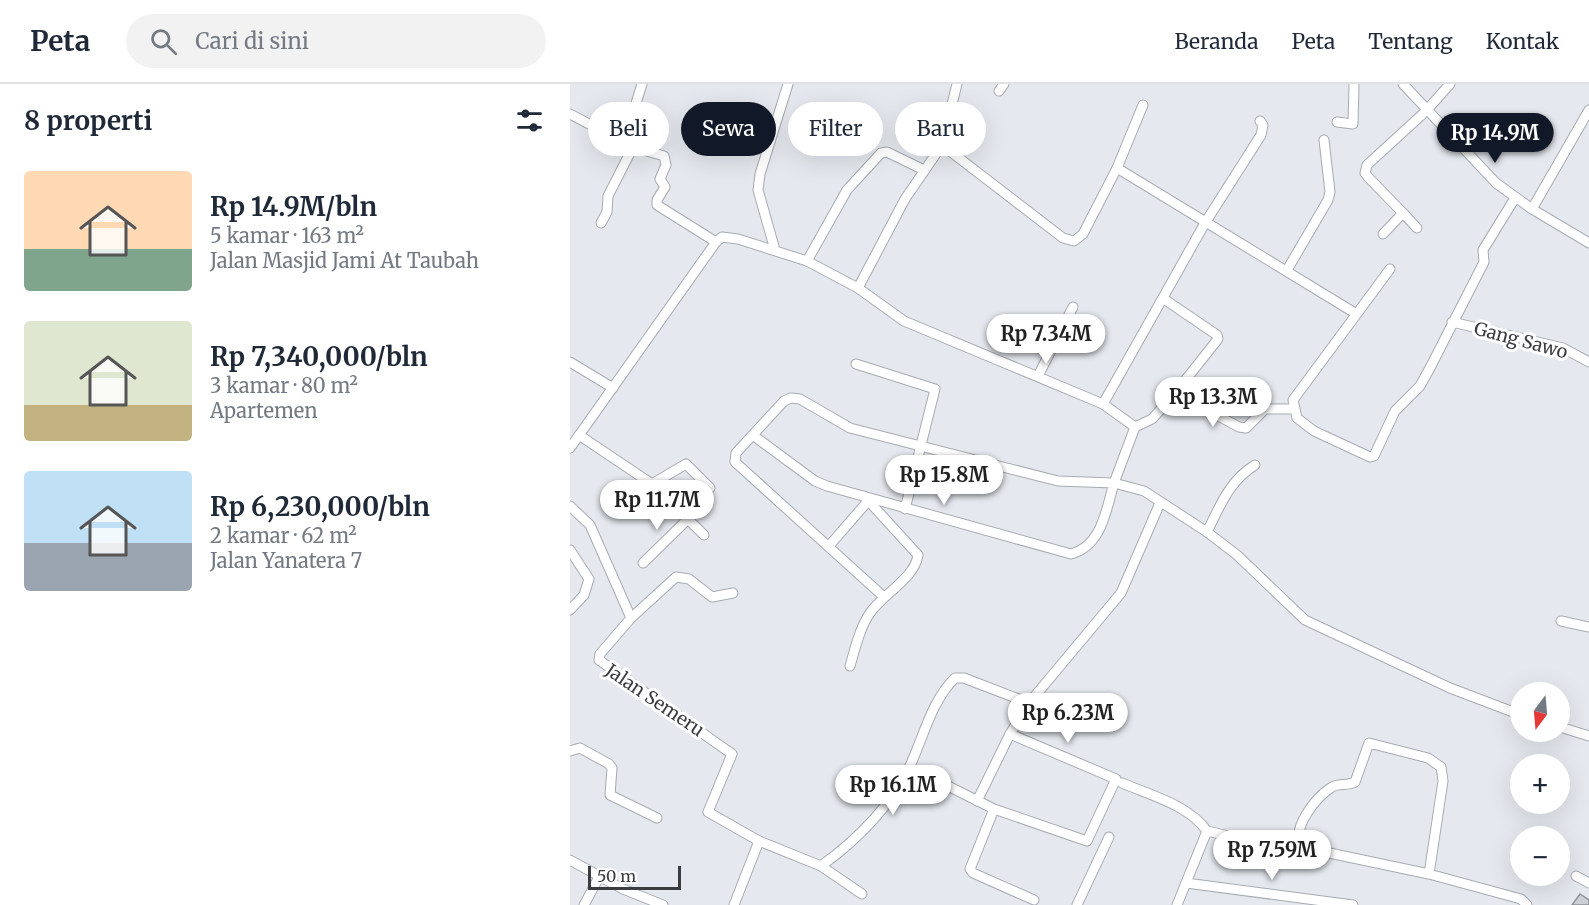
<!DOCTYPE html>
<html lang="id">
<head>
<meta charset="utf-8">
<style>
  :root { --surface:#fff; --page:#f2f2f3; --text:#1f2937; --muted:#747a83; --line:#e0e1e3; --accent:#111827 }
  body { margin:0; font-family:Merriweather,serif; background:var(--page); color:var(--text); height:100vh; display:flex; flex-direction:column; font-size:22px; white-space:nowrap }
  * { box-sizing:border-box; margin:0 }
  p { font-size:20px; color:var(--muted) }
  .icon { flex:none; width:33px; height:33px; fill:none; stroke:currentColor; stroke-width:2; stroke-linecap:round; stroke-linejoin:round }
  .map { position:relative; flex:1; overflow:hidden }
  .panel { display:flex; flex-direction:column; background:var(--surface); width:570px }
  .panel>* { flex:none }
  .top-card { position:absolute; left:18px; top:18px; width:570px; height:54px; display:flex; gap:12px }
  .needle { width:39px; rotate:196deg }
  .buttons { position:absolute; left:940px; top:598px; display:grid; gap:12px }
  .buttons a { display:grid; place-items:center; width:60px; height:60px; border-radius:50%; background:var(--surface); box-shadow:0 6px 24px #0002; font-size:30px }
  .scale { position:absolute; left:18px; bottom:15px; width:93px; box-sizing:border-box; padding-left:6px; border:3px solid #3b3c3f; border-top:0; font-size:16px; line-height:21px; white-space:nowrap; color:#3b3c3f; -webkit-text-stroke:4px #fff; paint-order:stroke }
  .price { position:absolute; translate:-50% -51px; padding:0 14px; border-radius:21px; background:#fff; color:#222; font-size:20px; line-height:39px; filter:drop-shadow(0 2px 3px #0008) }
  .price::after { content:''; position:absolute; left:50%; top:36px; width:18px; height:14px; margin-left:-9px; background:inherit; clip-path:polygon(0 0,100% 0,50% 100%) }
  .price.on { background:var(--accent); color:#fff }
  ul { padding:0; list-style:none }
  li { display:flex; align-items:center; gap:18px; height:150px; padding:0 24px }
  li span { display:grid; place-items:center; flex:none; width:168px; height:120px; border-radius:6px; color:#555 }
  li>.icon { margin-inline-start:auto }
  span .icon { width:72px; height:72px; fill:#fffc; stroke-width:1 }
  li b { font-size:26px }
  h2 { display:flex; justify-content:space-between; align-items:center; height:72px; padding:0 24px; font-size:26px }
  .chip { padding:0 21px; border-radius:27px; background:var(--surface); box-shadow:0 6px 24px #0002; font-size:21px; line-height:54px }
  .chip.on { background:var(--accent); color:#fff }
  header { display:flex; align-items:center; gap:36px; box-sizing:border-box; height:84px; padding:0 30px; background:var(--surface); border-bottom:2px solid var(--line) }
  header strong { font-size:28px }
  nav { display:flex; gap:33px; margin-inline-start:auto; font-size:21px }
  .search { width:420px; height:54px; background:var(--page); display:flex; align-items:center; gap:15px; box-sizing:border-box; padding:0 21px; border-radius:33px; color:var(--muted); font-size:22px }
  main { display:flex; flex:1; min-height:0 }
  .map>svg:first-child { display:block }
  .building { fill:#cccfd6; stroke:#8e9298; stroke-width:1.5 }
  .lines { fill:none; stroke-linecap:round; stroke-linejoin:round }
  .street-casing { stroke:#a7abb1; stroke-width:11 }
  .street { stroke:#fff; stroke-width:9 }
  .labels { text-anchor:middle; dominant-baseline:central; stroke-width:6; stroke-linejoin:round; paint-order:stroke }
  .street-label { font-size:18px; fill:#3b3c3f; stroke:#fff }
</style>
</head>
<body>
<header>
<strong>Peta</strong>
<div class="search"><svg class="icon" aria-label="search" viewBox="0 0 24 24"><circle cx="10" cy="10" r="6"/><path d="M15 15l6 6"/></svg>Cari di sini</div>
<nav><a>Beranda</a><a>Peta</a><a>Tentang</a><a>Kontak</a></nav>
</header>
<main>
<section class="panel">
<h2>8 properti<svg class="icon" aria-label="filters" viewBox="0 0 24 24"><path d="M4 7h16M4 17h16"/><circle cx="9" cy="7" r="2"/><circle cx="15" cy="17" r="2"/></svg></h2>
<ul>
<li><span style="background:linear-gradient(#ffd9b3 65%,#7fa58c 0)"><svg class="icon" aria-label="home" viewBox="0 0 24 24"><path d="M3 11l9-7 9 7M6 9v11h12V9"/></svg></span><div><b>Rp 14.9M/bln</b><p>5 kamar · 163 m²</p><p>Jalan Masjid Jami At Taubah</p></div></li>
<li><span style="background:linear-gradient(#dfe7d0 70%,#c2b280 0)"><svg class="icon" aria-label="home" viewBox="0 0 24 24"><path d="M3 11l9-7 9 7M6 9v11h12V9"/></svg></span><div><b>Rp 7,340,000/bln</b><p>3 kamar · 80 m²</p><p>Apartemen</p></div></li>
<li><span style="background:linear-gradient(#bfe0f5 60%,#9aa5b1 0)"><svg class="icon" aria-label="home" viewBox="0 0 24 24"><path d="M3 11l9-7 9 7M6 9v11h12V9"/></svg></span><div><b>Rp 6,230,000/bln</b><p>2 kamar · 62 m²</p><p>Jalan Yanatera 7</p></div></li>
</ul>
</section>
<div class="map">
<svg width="1019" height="821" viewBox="0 0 1019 821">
  <rect width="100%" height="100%" fill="#e5e9ef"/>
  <polygon class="building" points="1010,810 1019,816 1019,821 1002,821"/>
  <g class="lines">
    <defs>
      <g id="street">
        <polyline points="833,0 926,99 962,125 1019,159"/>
        <polyline points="429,7 434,0"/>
        <polyline points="0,30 63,63 94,72 96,81 90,95 95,103 87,116 87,121 146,158"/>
        <polyline points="767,38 783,40 784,0"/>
        <polyline points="54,58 72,0"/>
        <polyline points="372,61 493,154 504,157 513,150 547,84 573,21"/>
        <polyline points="547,84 785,229"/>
        <polyline points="962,125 1019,26"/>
        <polyline points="833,129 847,144"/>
        <polyline points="31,139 37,128 38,112 63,63"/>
        <polyline points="813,150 833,129 798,93 795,89 797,81 856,27 880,0"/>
        <polyline points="205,166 188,106 190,90 218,0"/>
        <polyline points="237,177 277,106 311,69 317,68 354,86"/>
        <polyline points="820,185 723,316 727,334 744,347 800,373 804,372 825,327 850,302 861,282 914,178 913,166 945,114"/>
        <polyline points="717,186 758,116 760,108 754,56"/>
        <polyline points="288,204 335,115 372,61 387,0"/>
        <polyline points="594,215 647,251 648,255 602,313"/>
        <polyline points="882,238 993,264 1019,278"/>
        <polyline points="0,278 43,304"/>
        <polyline points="286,280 365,305 335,425"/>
        <polyline points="468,292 503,223"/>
        <polyline points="533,320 635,139 691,51 693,41 690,37"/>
        <polyline points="565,343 582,335 602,313 615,314 669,343 676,344 695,325 723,325"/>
        <polyline points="9,351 82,400 134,451"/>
        <path d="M184,352L245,397L257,402L501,470C532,462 536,426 544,399L488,397L280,344L230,315L221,314L214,317L166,369L165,378L314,513"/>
        <polyline points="0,364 146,158 152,153 168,155 237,177 288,204 334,237 533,320 565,343 544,399 574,407 637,448 667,471 735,536 880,604 951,631"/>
        <polyline points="82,400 116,380 140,404"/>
        <polyline points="0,422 20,441 61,534 30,570 29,576 162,670 138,728 189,757"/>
        <path d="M637,448C650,422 659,397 685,381"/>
        <polyline points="259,462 298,417"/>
        <polyline points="0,466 19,495 14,511 0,526"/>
        <polyline points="73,479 119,434"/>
        <polyline points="61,534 106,493 119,495 142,513 163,509"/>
        <polyline points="991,537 1019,543"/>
        <path d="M280,582C285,565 290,543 300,529C313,510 345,494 348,471L294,412"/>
        <polyline points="990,643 1019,652"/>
        <polyline points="0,667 10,664 39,680 42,684 40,711 87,734"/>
        <polyline points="358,692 424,725 517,757 546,695 440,650"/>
        <polyline points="303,697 322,711"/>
        <path d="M552,699C580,711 619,721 637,747L607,821"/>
        <polyline points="407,717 440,650 459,619 551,509 590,419"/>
        <polyline points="424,725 400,785 403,789 464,816"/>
        <polyline points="637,747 680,757"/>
        <polyline points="0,776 53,805 93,821"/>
        <polyline points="251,782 292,810"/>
        <path d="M859,790L873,697L871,683L858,674L799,659L785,698C778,702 768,699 762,703C746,713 721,744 731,763L859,790L951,815L957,821"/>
        <polyline points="1006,792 1019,799"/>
        <polyline points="616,799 783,821"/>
        <polyline points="14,821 29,793"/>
        <path d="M164,821L189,757L251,782C287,756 319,724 339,684C353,655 361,617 385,594H394L459,619"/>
        <polyline points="507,821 539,753"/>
      </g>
    </defs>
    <use href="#street" class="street-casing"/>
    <use href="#street" class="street"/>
  </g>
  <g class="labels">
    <g class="street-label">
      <text transform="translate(951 256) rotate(15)">Gang Sawo</text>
      <text transform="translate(85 616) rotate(34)">Jalan Semeru</text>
    </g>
  </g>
</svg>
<div class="buttons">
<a><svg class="needle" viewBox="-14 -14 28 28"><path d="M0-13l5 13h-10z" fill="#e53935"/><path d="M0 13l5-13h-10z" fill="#747a83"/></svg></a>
<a>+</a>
<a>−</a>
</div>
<div class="scale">50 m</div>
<b class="price on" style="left:925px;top:80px">Rp 14.9M</b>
<b class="price" style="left:476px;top:281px">Rp 7.34M</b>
<b class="price" style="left:643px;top:344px">Rp 13.3M</b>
<b class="price" style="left:374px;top:422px">Rp 15.8M</b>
<b class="price" style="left:87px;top:447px">Rp 11.7M</b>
<b class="price" style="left:498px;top:660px">Rp 6.23M</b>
<b class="price" style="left:323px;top:732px">Rp 16.1M</b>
<b class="price" style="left:702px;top:797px">Rp 7.59M</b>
<div class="top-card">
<a class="chip">Beli</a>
<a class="chip on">Sewa</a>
<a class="chip">Filter</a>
<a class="chip">Baru</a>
</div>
</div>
</main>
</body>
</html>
